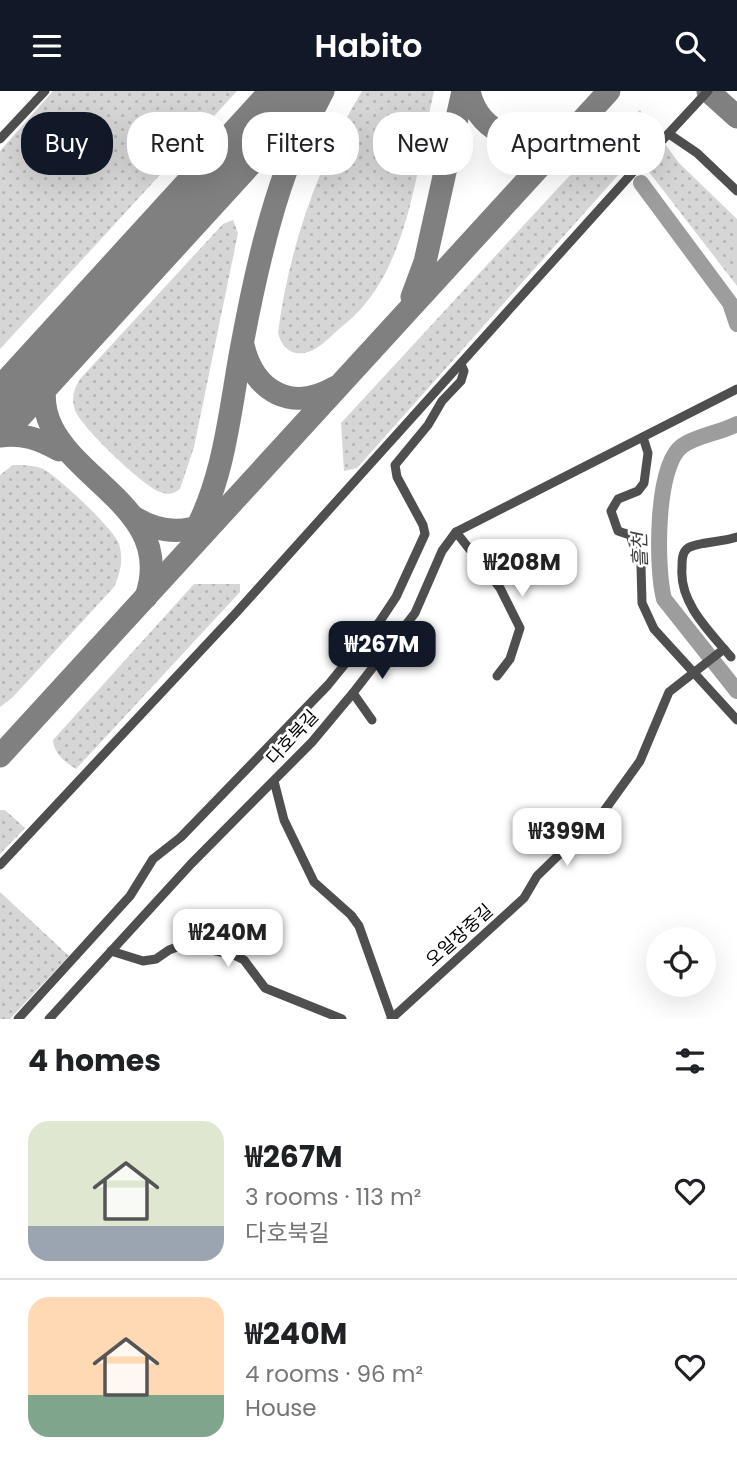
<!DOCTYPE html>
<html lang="en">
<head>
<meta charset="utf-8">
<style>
  :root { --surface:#fff; --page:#f6f6f6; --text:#202124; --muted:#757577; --line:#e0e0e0; --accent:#111827 }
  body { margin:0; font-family:Poppins,"Noto Sans KR",sans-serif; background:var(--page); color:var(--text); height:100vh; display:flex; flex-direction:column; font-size:26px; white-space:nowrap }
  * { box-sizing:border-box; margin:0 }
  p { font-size:23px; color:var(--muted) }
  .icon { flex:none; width:38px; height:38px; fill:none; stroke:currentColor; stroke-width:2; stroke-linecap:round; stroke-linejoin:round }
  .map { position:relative; height:928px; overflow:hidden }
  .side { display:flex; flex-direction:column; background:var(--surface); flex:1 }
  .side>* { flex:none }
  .top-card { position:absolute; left:21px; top:21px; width:696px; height:63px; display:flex; gap:14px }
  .fabs { position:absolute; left:646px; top:836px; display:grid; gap:14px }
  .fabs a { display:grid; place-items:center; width:70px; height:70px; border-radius:50%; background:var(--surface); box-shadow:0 7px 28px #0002; font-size:35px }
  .price { position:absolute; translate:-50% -60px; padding:0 16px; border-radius:14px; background:#fff; color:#222; font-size:23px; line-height:46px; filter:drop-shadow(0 2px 4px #0008) }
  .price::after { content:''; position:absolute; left:50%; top:42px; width:21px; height:16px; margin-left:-10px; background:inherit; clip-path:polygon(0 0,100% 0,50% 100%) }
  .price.on { background:var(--accent); color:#fff }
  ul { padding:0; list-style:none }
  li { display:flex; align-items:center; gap:21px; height:175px; padding:0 28px }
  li+li { border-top:2px solid var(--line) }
  li span { display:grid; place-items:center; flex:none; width:196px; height:140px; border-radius:21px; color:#555 }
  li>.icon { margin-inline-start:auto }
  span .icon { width:84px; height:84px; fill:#fffc; stroke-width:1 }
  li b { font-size:30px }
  h2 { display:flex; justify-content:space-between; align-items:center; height:84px; padding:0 28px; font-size:30px }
  .chip { padding:0 24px; border-radius:28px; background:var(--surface); box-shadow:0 7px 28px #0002; font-size:24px; line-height:63px }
  .chip.on { background:var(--accent); color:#fff }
  header { display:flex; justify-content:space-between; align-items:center; height:91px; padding:0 28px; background:var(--accent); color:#fff; font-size:32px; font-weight:600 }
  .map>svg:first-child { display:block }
  .grass { fill:url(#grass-dots) }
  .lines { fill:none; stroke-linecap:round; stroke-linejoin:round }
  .river { stroke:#9d9d9d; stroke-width:16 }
  .taxiway { stroke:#808080; stroke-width:23 }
  .runway { stroke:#808080; stroke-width:58 }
  .minor { stroke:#4f4f4f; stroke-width:9 }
  .labels { text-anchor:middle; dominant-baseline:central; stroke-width:5; stroke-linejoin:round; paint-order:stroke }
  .street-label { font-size:18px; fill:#000; stroke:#fff }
  .water-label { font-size:19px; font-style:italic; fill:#3e3e3e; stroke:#fff }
</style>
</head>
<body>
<header><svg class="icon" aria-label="menu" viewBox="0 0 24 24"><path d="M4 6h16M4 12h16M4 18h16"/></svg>Habito<svg class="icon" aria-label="search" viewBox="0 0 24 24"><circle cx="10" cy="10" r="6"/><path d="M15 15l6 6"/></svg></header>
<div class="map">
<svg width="737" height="928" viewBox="0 0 737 928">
  <defs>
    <pattern id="grass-dots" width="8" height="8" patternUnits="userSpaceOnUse" patternTransform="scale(1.75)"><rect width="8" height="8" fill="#d6d6d6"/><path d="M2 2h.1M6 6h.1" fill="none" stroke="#b6b6b6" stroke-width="1.8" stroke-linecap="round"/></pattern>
  </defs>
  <rect width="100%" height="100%" fill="#fff"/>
  <g class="grass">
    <polygon points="53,0 237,0 0,258 0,60"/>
    <path d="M362,0H434C419,66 411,153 369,208C360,220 350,229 339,238C329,247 317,260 304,262C290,265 281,254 278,242C289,157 318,73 362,0Z"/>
    <polygon points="640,19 679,72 737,128 737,195 636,64 357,377 344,380 341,332 559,96 619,34"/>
    <path d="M233,129L238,142L194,356L180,398C174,403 168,404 160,401C143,395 80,335 75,319C71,307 74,298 80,288L223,133Z"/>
    <path d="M13,374C23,374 36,374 45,379C61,389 113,437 119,453C124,469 120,482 114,496L12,607L0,616V384Z"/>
    <path d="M194,493H240V501L76,678C65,671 54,663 53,649Z"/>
    <polygon points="0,719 5,719 25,737 0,763"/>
    <polygon points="0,801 69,865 10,928 0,928"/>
  </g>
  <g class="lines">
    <g class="river">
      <polyline points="641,92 730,212 737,233"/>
      <path d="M737,333C720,342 697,344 682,355C655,375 656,478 664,508L737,600"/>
    </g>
    <g class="taxiway">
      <path d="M469,0C479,46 531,61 569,40"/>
      <polyline points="708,0 737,26"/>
      <polyline points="412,206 425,171 463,0"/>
      <path d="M243,254C254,301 292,322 336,296"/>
      <path d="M54,264C0,379 185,395 146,506"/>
      <path d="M0,345C23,342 39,348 59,359"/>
      <path d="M132,425C155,440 180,444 205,433"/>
      <path d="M193,444C225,387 230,317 242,254C253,195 266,134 287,77C296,51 310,25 323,0"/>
      <polyline points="0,665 609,0"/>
    </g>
    <polyline class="runway" points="0,322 294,0"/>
    <g class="minor">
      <polyline points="669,43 697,62 737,100"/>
      <polyline points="0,48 45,0"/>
      <polyline points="456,441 500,497 520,537 510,568 497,585"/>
      <polyline points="634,455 630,444 618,440 611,420 618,408 638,400 644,392 648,362 643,346"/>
      <polyline points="641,475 642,512 654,538 737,629"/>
      <path d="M731,566C710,541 679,512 682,477C682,469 682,461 688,457C697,451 724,451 737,446"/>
      <polyline points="353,602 372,629"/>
      <polyline points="274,690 284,729 314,791 351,824 359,835 392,928"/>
      <polyline points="0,774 235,523 643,70 708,0"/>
      <polyline points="111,860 143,870 156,868 169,859 185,853 234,864 244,869 265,897 342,928"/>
      <polyline points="18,928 130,805 153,768 181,746 328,594 380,530 396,506 425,443 423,434 397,386 395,374 428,334 442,310 461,290 464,280 461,273"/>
      <polyline points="49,928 191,773 312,651 353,602 415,522 442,460 456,441 737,298"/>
      <polyline points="391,928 524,807 537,785 604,720 640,670 669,601 724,558"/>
    </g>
  </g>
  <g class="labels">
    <g class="street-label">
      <text transform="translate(292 646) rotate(-47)">다호북길</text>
      <text transform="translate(459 844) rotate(-42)">오일장중길</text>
    </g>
    <g class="water-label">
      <text transform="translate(640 459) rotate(-92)">흘천</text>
    </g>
  </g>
</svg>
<div class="fabs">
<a><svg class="icon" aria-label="locate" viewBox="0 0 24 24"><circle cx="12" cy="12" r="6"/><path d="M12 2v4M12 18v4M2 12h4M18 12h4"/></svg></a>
</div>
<b class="price" style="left:522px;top:508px">₩208M</b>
<b class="price on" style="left:382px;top:590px">₩267M</b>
<b class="price" style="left:567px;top:777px">₩399M</b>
<b class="price" style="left:228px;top:878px">₩240M</b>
<div class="top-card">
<a class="chip on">Buy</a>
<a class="chip">Rent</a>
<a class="chip">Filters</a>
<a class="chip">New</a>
<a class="chip">Apartment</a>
</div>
</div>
<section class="side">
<h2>4 homes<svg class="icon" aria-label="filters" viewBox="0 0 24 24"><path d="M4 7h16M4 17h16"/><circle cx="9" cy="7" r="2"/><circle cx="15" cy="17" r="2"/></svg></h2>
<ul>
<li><span style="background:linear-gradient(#dfe7d0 75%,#9aa5b1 0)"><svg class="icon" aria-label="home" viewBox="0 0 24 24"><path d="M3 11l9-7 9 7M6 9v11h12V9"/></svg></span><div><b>₩267M</b><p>3 rooms · 113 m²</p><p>다호북길</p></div><svg class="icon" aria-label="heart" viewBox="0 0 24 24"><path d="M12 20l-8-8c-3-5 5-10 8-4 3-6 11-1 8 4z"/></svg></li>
<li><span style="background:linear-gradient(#ffd9b3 70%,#7fa58c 0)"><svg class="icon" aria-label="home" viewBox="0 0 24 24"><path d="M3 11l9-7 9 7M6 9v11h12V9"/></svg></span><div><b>₩240M</b><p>4 rooms · 96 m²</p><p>House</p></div><svg class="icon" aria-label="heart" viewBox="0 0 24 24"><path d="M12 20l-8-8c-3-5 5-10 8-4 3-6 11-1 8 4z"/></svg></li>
</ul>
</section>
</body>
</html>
